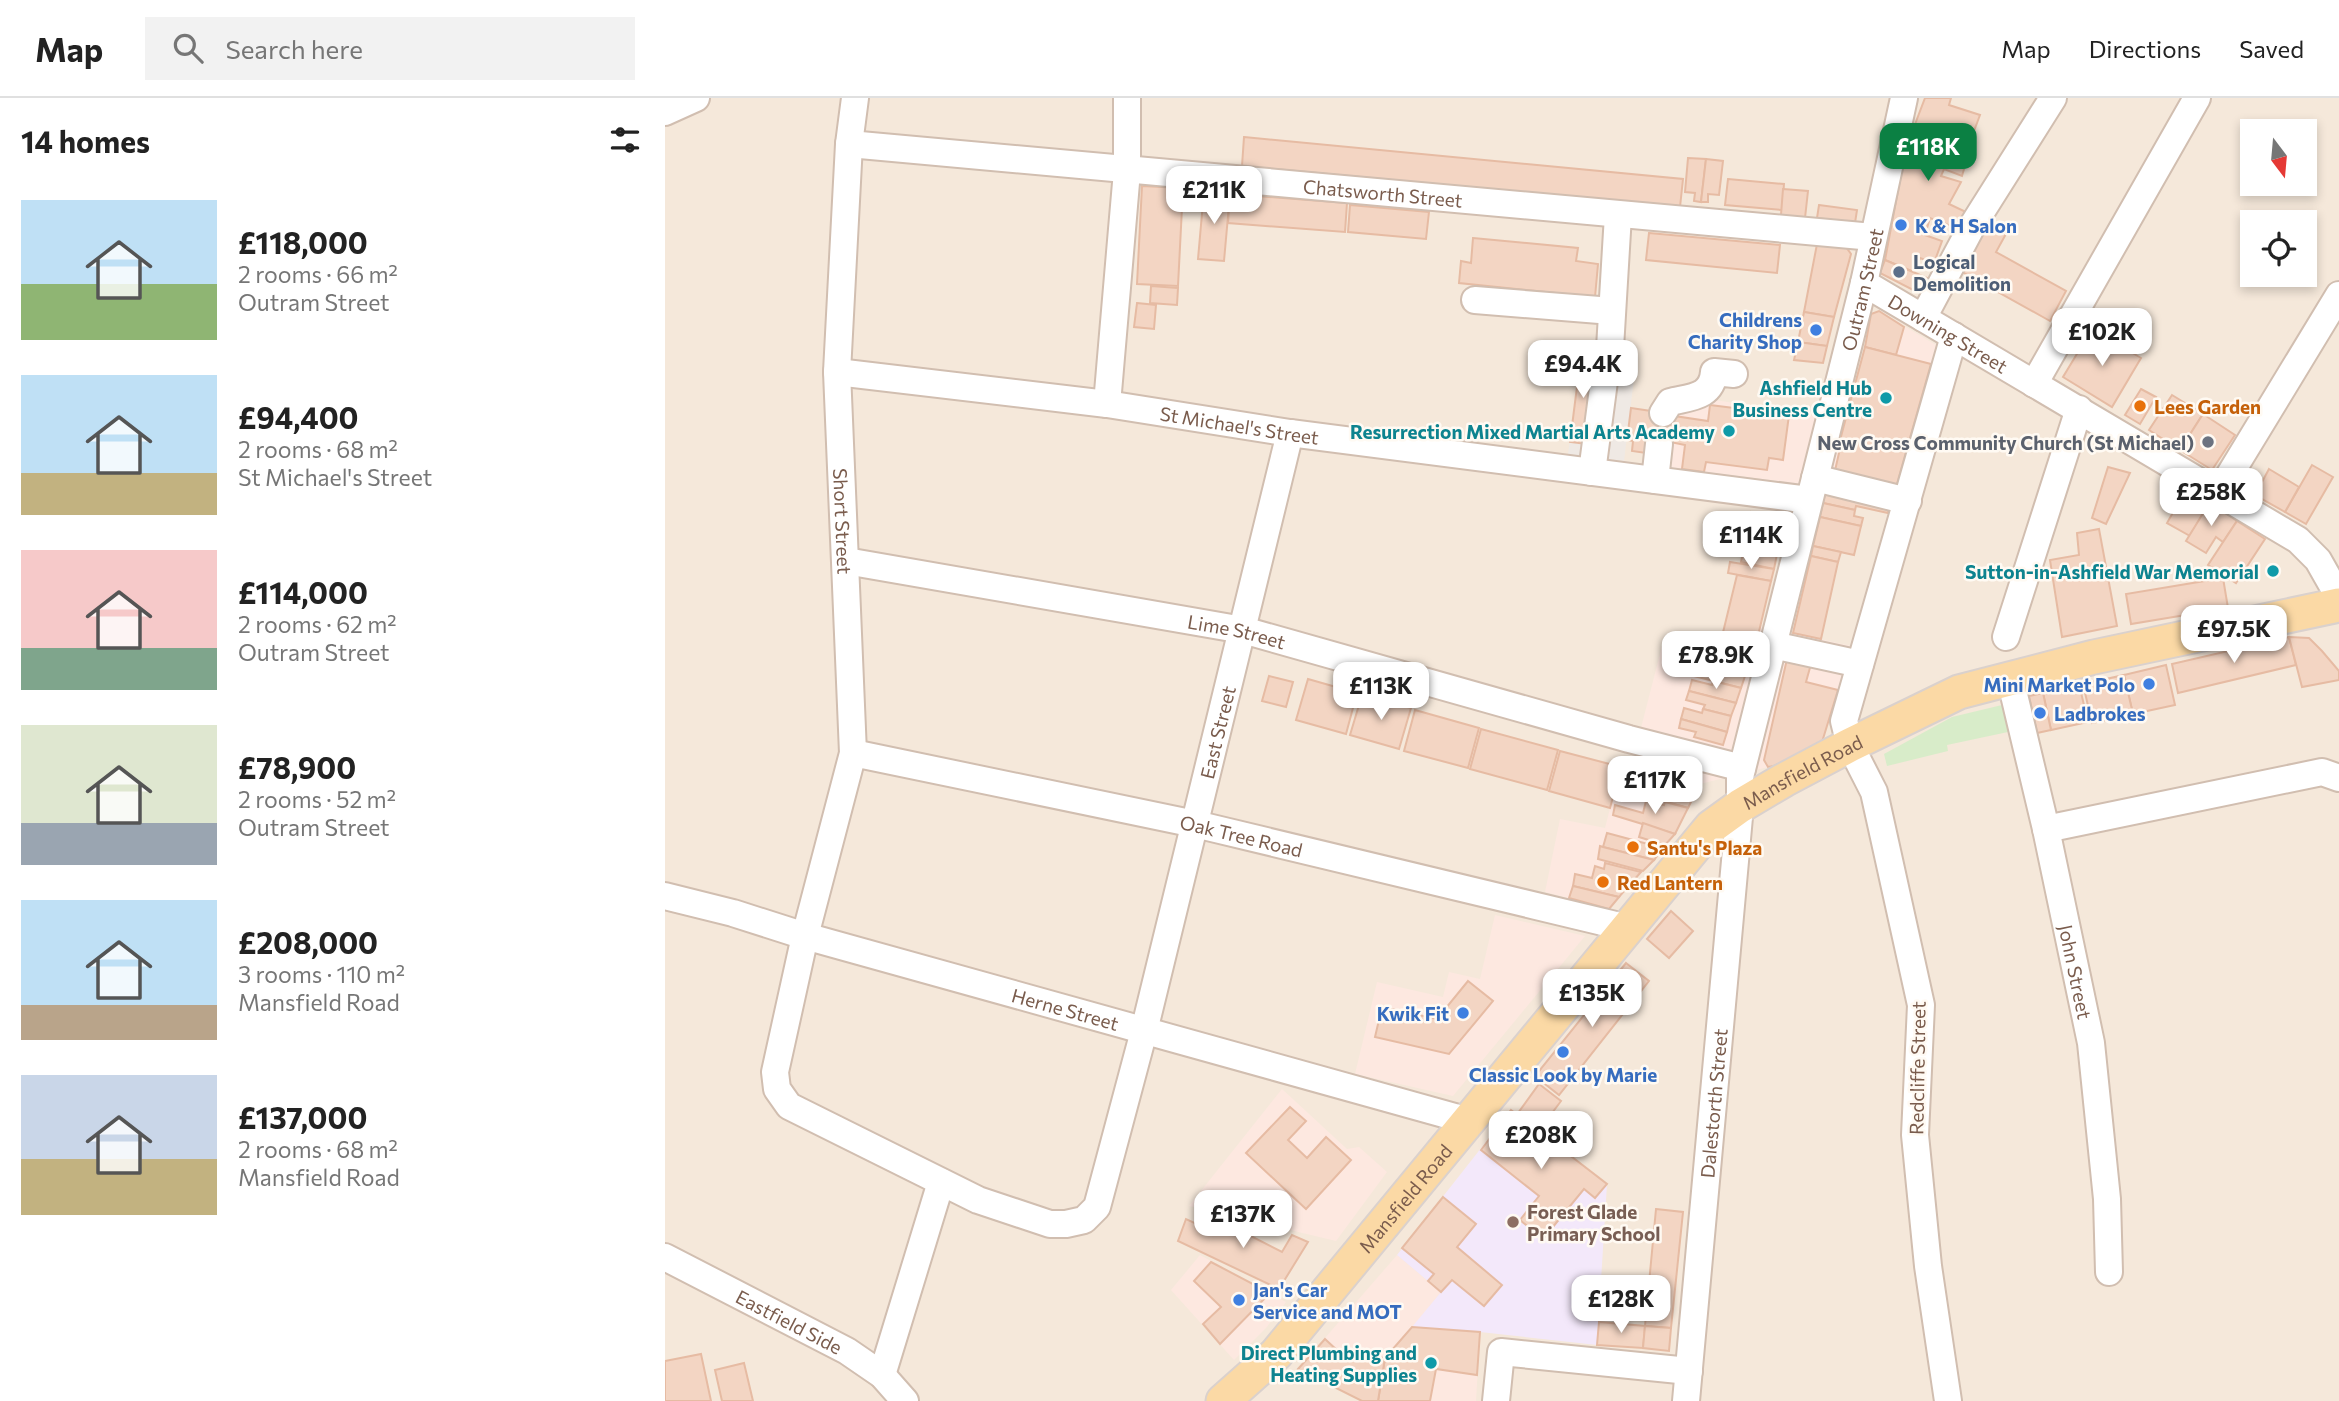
<!DOCTYPE html>
<html lang="en">
<head>
<meta charset="utf-8">
<style>
  :root { --surface:#fff; --page:#f2f2f2; --text:#222; --muted:#767676; --line:#e0e0e0; --accent:#0b8043 }
  body { margin:0; font-family:Commissioner,sans-serif; background:var(--page); color:var(--text); height:100vh; display:flex; flex-direction:column; font-size:26px; white-space:nowrap }
  * { box-sizing:border-box; margin:0 }
  p { font-size:23px; color:var(--muted) }
  .icon { flex:none; width:38px; height:38px; fill:none; stroke:currentColor; stroke-width:2; stroke-linecap:round; stroke-linejoin:round }
  .map { position:relative; flex:1; overflow:hidden }
  .panel { display:flex; flex-direction:column; background:var(--surface); width:665px }
  .panel>* { flex:none }
  .needle { width:46px; rotate:164deg }
  .buttons { position:absolute; left:1575px; top:21px; display:grid; gap:14px }
  .buttons a { display:grid; place-items:center; width:77px; height:77px; border-radius:0px; background:var(--surface); box-shadow:0 4px 10px #0003; font-size:35px }
  .price { position:absolute; translate:-50% -60px; padding:0 16px; border-radius:14px; background:#fff; color:#222; font-size:23px; line-height:46px; filter:drop-shadow(0 2px 4px #0008) }
  .price::after { content:''; position:absolute; left:50%; top:42px; width:21px; height:16px; margin-left:-10px; background:inherit; clip-path:polygon(0 0,100% 0,50% 100%) }
  .price.selected { background:var(--accent); color:#fff }
  ul { padding:0; list-style:none }
  li { display:flex; align-items:center; gap:21px; height:175px; padding:0 21px }
  li span { display:grid; place-items:center; flex:none; width:196px; height:140px; border-radius:0px; color:#555 }
  li>.icon { margin-inline-start:auto }
  span .icon { width:84px; height:84px; fill:#fffc; stroke-width:1 }
  li b { font-size:30px }
  h2 { display:flex; justify-content:space-between; align-items:center; height:84px; padding:0 21px; font-size:30px }
  header { display:flex; align-items:center; gap:42px; box-sizing:border-box; height:98px; padding:0 35px; background:var(--surface); border-bottom:2px solid var(--line) }
  header strong { font-size:33px }
  nav { display:flex; gap:38px; margin-inline-start:auto; font-size:24px }
  .search { width:490px; height:63px; background:var(--page); display:flex; align-items:center; gap:18px; box-sizing:border-box; padding:0 24px; border-radius:0px; color:var(--muted); font-size:26px }
  main { display:flex; flex:1; min-height:0 }
  .map>svg:first-child { display:block }
  .residential { fill:#f5e8da; fill-rule:evenodd }
  .commercial { fill:#fde8e0 }
  .industrial { fill:#efe9e4 }
  .education { fill:#f3e8fa }
  .green { fill:#d8ecc9 }
  .building { fill:#f3d5c3; stroke:#e6bba3; stroke-width:2 }
  .lines { fill:none; stroke-linecap:round; stroke-linejoin:round }
  .minor-casing { stroke:#d1beb0; stroke-width:30 }
  .major-casing { stroke:#dad1cd; stroke-width:37 }
  .minor { stroke:#fff; stroke-width:26 }
  .major { stroke:#fbd9a5; stroke-width:33 }
  .shop-dot { fill:#3f7fe0; stroke:#fffaf3; stroke-width:2.5 }
  .service-dot { fill:#5c6f8a; stroke:#fffaf3; stroke-width:2.5 }
  .culture-dot { fill:#0f9aa8; stroke:#fffaf3; stroke-width:2.5 }
  .food-dot { fill:#e8710a; stroke:#fffaf3; stroke-width:2.5 }
  .worship-dot { fill:#6b7280; stroke:#fffaf3; stroke-width:2.5 }
  .education-dot { fill:#8d6e63; stroke:#fffaf3; stroke-width:2.5 }
  .labels { text-anchor:middle; dominant-baseline:central; stroke-width:5; stroke-linejoin:round; paint-order:stroke }
  .street-label { font-size:19px; fill:#7a5c4d; stroke:#fffaf3 }
  .shop-label { font-size:19px; font-weight:bold; fill:#366cbe; stroke:#fffaf3; text-anchor:start }
  .service-label { font-size:19px; font-weight:bold; fill:#4e5e75; stroke:#fffaf3; text-anchor:start }
  .culture-label { font-size:19px; font-weight:bold; fill:#0d838f; stroke:#fffaf3; text-anchor:end }
  .food-label { font-size:19px; font-weight:bold; fill:#c56008; stroke:#fffaf3; text-anchor:start }
  .worship-label { font-size:19px; font-weight:bold; fill:#5b616d; stroke:#fffaf3; text-anchor:end }
  .education-label { font-size:19px; font-weight:bold; fill:#785e54; stroke:#fffaf3; text-anchor:start }
</style>
</head>
<body>
<header>
<strong>Map</strong>
<div class="search"><svg class="icon" aria-label="search" viewBox="0 0 24 24"><circle cx="10" cy="10" r="6"/><path d="M15 15l6 6"/></svg>Search here</div>
<nav><a>Map</a><a>Directions</a><a>Saved</a></nav>
</header>
<main>
<section class="panel">
<h2>14 homes<svg class="icon" aria-label="filters" viewBox="0 0 24 24"><path d="M4 7h16M4 17h16"/><circle cx="9" cy="7" r="2"/><circle cx="15" cy="17" r="2"/></svg></h2>
<ul>
<li><span style="background:linear-gradient(#bfe0f5 60%,#8fb573 0)"><svg class="icon" aria-label="home" viewBox="0 0 24 24"><path d="M3 11l9-7 9 7M6 9v11h12V9"/></svg></span><div><b>£118,000</b><p>2 rooms · 66 m²</p><p>Outram Street</p></div></li>
<li><span style="background:linear-gradient(#bfe0f5 70%,#c2b280 0)"><svg class="icon" aria-label="home" viewBox="0 0 24 24"><path d="M3 11l9-7 9 7M6 9v11h12V9"/></svg></span><div><b>£94,400</b><p>2 rooms · 68 m²</p><p>St Michael's Street</p></div></li>
<li><span style="background:linear-gradient(#f6c9c9 70%,#7fa58c 0)"><svg class="icon" aria-label="home" viewBox="0 0 24 24"><path d="M3 11l9-7 9 7M6 9v11h12V9"/></svg></span><div><b>£114,000</b><p>2 rooms · 62 m²</p><p>Outram Street</p></div></li>
<li><span style="background:linear-gradient(#dfe7d0 70%,#9aa5b1 0)"><svg class="icon" aria-label="home" viewBox="0 0 24 24"><path d="M3 11l9-7 9 7M6 9v11h12V9"/></svg></span><div><b>£78,900</b><p>2 rooms · 52 m²</p><p>Outram Street</p></div></li>
<li><span style="background:linear-gradient(#bfe0f5 75%,#b9a48a 0)"><svg class="icon" aria-label="home" viewBox="0 0 24 24"><path d="M3 11l9-7 9 7M6 9v11h12V9"/></svg></span><div><b>£208,000</b><p>3 rooms · 110 m²</p><p>Mansfield Road</p></div></li>
<li><span style="background:linear-gradient(#c9d6e8 60%,#c2b280 0)"><svg class="icon" aria-label="home" viewBox="0 0 24 24"><path d="M3 11l9-7 9 7M6 9v11h12V9"/></svg></span><div><b>£137,000</b><p>2 rooms · 68 m²</p><p>Mansfield Road</p></div></li>
</ul>
</section>
<div class="map">
<svg width="1674" height="1303" viewBox="0 0 1674 1303">
  <rect width="100%" height="100%" fill="#fdf6ec"/>
  <path class="residential" d="M0,0H1674V1303H0ZM1587,33H1640V86H1587ZM1587,124H1640V177H1587Z"/>
  <g class="commercial">
    <polygon points="1214,213 1271,247 1230,393 1165,392 1120,384 1001,369 1013,311 1044,301 1180,323 1192,278"/>
    <polygon points="1096,528 1186,548 1157,644 1103,669 1035,686 1010,736 944,811 880,794 895,721 940,730 958,659 968,661 997,548 1086,567"/>
    <polygon points="830,817 920,838 788,998 690,976 712,884 778,899 784,874 815,881"/>
    <polygon points="617,991 682,1051 694,1049 722,1074 671,1143 524,1108"/>
    <polygon points="535,1157 621,1204 601,1230 569,1262 506,1192"/>
    <polygon points="732,1157 776,1194 748,1229 815,1234 811,1303 697,1303 633,1271"/>
  </g>
  <polygon class="industrial" points="916,257 971,264 959,363 903,356"/>
  <polygon class="education" points="846,1012 942,1086 932,1247 815,1234 747,1229 776,1194 732,1157"/>
  <polygon class="green" points="1337,607 1343,634 1282,647 1283,653 1222,668 1219,656 1287,619"/>
  <g class="building">
    <polygon points="1260,0 1286,0 1284,7 1315,17 1309,33 1293,28 1287,48 1304,54 1297,78 1279,71 1276,78 1296,84 1284,106 1303,115 1294,131 1265,120 1260,137 1277,143 1269,165 1255,160 1249,174 1220,162 1241,50"/>
    <polygon points="579,39 1018,81 1015,109 577,68"/>
    <polygon points="1023,60 1041,61 1036,104 1029,103 1030,95 1020,94"/>
    <polygon points="1041,61 1058,63 1054,97 1043,96 1043,104 1036,104"/>
    <polygon points="1063,81 1119,86 1117,112 1060,107"/>
    <polygon points="477,88 518,90 513,188 472,186"/>
    <polygon points="1118,91 1143,93 1140,120 1116,117"/>
    <polygon points="539,93 565,96 559,163 533,161"/>
    <polygon points="565,96 682,105 680,134 563,125"/>
    <polygon points="685,107 764,114 761,141 683,134"/>
    <polygon points="1154,107 1192,112 1190,125 1152,120"/>
    <polygon points="1318,120 1342,134 1331,154 1401,193 1385,223 1290,170"/>
    <polygon points="984,135 1115,147 1112,175 981,162"/>
    <polygon points="808,140 913,150 911,163 933,166 930,199 794,185 796,163 806,165"/>
    <polygon points="1152,146 1181,149 1186,156 1169,219 1139,214"/>
    <polygon points="1220,162 1262,180 1252,194 1215,175"/>
    <polygon points="486,188 513,190 512,207 485,205"/>
    <polygon points="472,205 491,207 489,231 469,229"/>
    <polygon points="1214,213 1239,229 1231,257 1200,249 1206,216"/>
    <polygon points="1139,214 1169,219 1162,248 1133,244"/>
    <polygon points="1427,231 1476,260 1447,309 1398,279"/>
    <polygon points="1133,244 1162,248 1158,265 1129,262"/>
    <polygon points="1200,249 1266,266 1230,393 1169,377 1176,346 1174,346"/>
    <polygon points="916,257 932,259 921,346 905,344"/>
    <polygon points="1476,291 1491,299 1475,326 1460,317"/>
    <polygon points="1507,297 1538,316 1515,352 1484,332"/>
    <polygon points="1045,307 1124,317 1118,362 1104,360 1102,372 1041,364 1039,374 1017,371 1020,347 1005,344 1009,318 1043,323"/>
    <polygon points="966,310 1006,316 1009,318 1005,344 981,355 967,353 968,343 962,342"/>
    <polygon points="1538,316 1570,337 1547,372 1515,352"/>
    <polygon points="1647,367 1668,379 1641,426 1620,414"/>
    <polygon points="1443,369 1465,375 1441,426 1427,420"/>
    <polygon points="1604,371 1634,389 1620,414 1590,397"/>
    <polygon points="1522,390 1545,404 1525,438 1502,425"/>
    <polygon points="1161,391 1225,406 1223,415 1191,408 1190,412 1158,405"/>
    <polygon points="1545,404 1572,423 1558,444 1551,439 1541,455 1521,443"/>
    <polygon points="1158,405 1190,412 1189,418 1198,420 1196,428 1155,419"/>
    <polygon points="1086,414 1119,421 1109,471 1076,464"/>
    <polygon points="1155,419 1196,428 1189,457 1148,448"/>
    <polygon points="1572,423 1600,441 1571,485 1543,467"/>
    <polygon points="1434,431 1452,528 1397,539 1385,462 1414,457 1412,435"/>
    <polygon points="1148,448 1176,454 1173,464 1146,458"/>
    <polygon points="1146,458 1173,464 1156,541 1128,535"/>
    <polygon points="1065,464 1109,471 1106,483 1063,475"/>
    <polygon points="1072,477 1106,483 1086,567 1052,559"/>
    <polygon points="1558,480 1563,510 1466,526 1461,496"/>
    <polygon points="1624,539 1631,567 1513,595 1507,566"/>
    <polygon points="1624,539 1644,540 1657,553 1674,573 1674,582 1637,589"/>
    <polygon points="1048,558 1084,566 1076,590 1029,578 1033,562 1046,564"/>
    <polygon points="1122,561 1146,566 1141,584 1173,592 1157,644 1109,668 1103,669 1099,662"/>
    <polygon points="1501,567 1510,607 1468,616 1459,577"/>
    <polygon points="1459,577 1468,616 1427,625 1418,586"/>
    <polygon points="604,578 628,584 621,609 597,603"/>
    <polygon points="643,581 692,595 681,636 631,622"/>
    <polygon points="1027,582 1047,587 1048,583 1076,590 1071,605 1024,593"/>
    <polygon points="1414,586 1423,624 1386,632 1378,595"/>
    <polygon points="1024,593 1071,605 1066,618 1038,611 1040,607 1021,602"/>
    <polygon points="1378,595 1386,632 1372,635 1364,598"/>
    <polygon points="697,597 746,610 734,651 685,637"/>
    <polygon points="1019,610 1037,615 1038,611 1066,618 1062,634 1016,621"/>
    <polygon points="750,612 814,630 803,670 739,653"/>
    <polygon points="1016,621 1062,634 1058,647 1029,639 1031,634 1014,630"/>
    <polygon points="816,631 893,652 882,692 805,671"/>
    <polygon points="895,653 956,669 945,710 884,693"/>
    <polygon points="961,660 997,670 988,700 952,690"/>
    <polygon points="997,670 1033,680 1035,686 1023,710 988,700"/>
    <polygon points="981,703 999,707 1000,704 1023,710 1010,736 948,717 950,707 978,715"/>
    <polygon points="978,725 1010,736 1000,747 974,739"/>
    <polygon points="942,735 998,750 989,762 938,749"/>
    <polygon points="935,748 938,749 989,762 978,773 933,761"/>
    <polygon points="940,765 976,774 954,799 908,788 910,776 927,780 930,768 939,771"/>
    <polygon points="908,788 954,799 944,811 904,800"/>
    <polygon points="1006,813 1028,833 1004,860 982,841"/>
    <polygon points="961,865 984,883 894,997 870,978"/>
    <polygon points="803,883 828,903 784,956 710,939 717,909 772,921"/>
    <polygon points="874,986 896,1003 875,1031 853,1015"/>
    <polygon points="625,1009 641,1023 623,1042 642,1060 661,1039 686,1062 641,1111 581,1055"/>
    <polygon points="846,1012 942,1086 930,1100 919,1091 878,1141 855,1122 874,1098 816,1052"/>
    <polygon points="778,1099 811,1126 792,1149 837,1187 819,1208 787,1182 776,1194 763,1183 769,1176 737,1150"/>
    <polygon points="991,1111 1018,1114 1006,1230 980,1228"/>
    <polygon points="543,1116 617,1154 627,1137 643,1144 614,1191 513,1143 521,1121 536,1128"/>
    <polygon points="546,1164 605,1195 555,1246 538,1226 556,1209 529,1183"/>
    <polygon points="934,1224 980,1228 978,1250 932,1247"/>
    <polygon points="980,1228 1006,1230 1004,1253 978,1250"/>
    <polygon points="747,1229 815,1234 812,1277 771,1271 765,1303 713,1303 720,1260"/>
    <polygon points="660,1241 674,1254 720,1260 713,1303 697,1303 633,1271"/>
    <polygon points="36,1256 46,1303 0,1303 0,1263"/>
    <polygon points="79,1265 88,1303 57,1303 50,1272"/>
  </g>
  <g class="lines">
    <defs>
      <g id="minor">
        <path id="s1" d="M190,0L184,46L172,274L188,655L140,838L110,974L112,991L124,1008L313,1102L385,1126H401L419,1122L432,1109L479,933L625,335"/>
        <polyline points="0,14 31,0"/>
        <path id="s2" d="M184,46L1208,139"/>
        <path id="s3" d="M1199,185L1633,442L1653,462L1674,499"/>
        <polyline points="810,202 947,213"/>
        <polyline points="1258,220 1306,130 1388,0"/>
        <polyline points="945,250 953,117"/>
        <path id="s4" d="M172,274L442,306L625,335L1144,402"/>
        <polyline points="1369,286 1532,0"/>
        <polyline points="442,306 462,73 462,0"/>
        <path d="M998,315L1005,304C1024,299 1047,300 1049,274L1069,276"/>
        <polyline points="927,374 941,268"/>
        <polyline points="1150,380 1243,403"/>
        <polyline points="990,382 994,346"/>
        <polyline points="1553,396 1674,197"/>
        <path id="s5" d="M181,463L578,532L964,641L1077,670"/>
        <polyline points="1341,539 1414,311"/>
        <polyline points="1108,547 1195,566"/>
        <path id="s6" d="M1345,580L1381,731L1426,945L1442,1101L1444,1174"/>
        <path id="s7" d="M188,655L530,726L963,830"/>
        <polyline points="1381,731 1657,674 1674,680"/>
        <path id="s8" d="M0,798L68,815L140,838L804,1023"/>
        <path id="s9" d="M0,1159L182,1253L217,1277L240,1303"/>
        <polyline points="217,1277 276,1084"/>
        <polyline points="831,1303 836,1254 1024,1273"/>
        <path id="s10" d="M1021,1303L1075,708V679L1199,185L1239,0"/>
        <polyline points="1283,1303 1263,1168 1250,1037 1256,907 1209,694 1185,647 1179,623 1289,238"/>
      </g>
      <g id="major">
        <path id="s11" d="M558,1303L611,1256L1046,729L1075,708L1119,682L1185,647L1294,594L1429,559L1674,507"/>
      </g>
    </defs>
    <use href="#minor" class="minor-casing"/>
    <use href="#major" class="major-casing"/>
    <use href="#minor" class="minor"/>
    <use href="#major" class="major"/>
  </g>
  <g class="shop-dot">
    <circle cx="1236" cy="127" r="7"/>
    <circle cx="1151" cy="232" r="7"/>
    <circle cx="1484" cy="586" r="7"/>
    <circle cx="1375" cy="615" r="7"/>
    <circle cx="798" cy="915" r="7"/>
    <circle cx="898" cy="954" r="7"/>
    <circle cx="574" cy="1202" r="7"/>
  </g>
  <circle class="service-dot" cx="1234" cy="174" r="7"/>
  <g class="culture-dot">
    <circle cx="1221" cy="300" r="7"/>
    <circle cx="1064" cy="333" r="7"/>
    <circle cx="1608" cy="473" r="7"/>
    <circle cx="766" cy="1265" r="7"/>
  </g>
  <g class="food-dot">
    <circle cx="1475" cy="308" r="7"/>
    <circle cx="968" cy="749" r="7"/>
    <circle cx="938" cy="784" r="7"/>
  </g>
  <circle class="worship-dot" cx="1543" cy="344" r="7"/>
  <circle class="education-dot" cx="848" cy="1124" r="7"/>
  <g class="labels">
    <g class="street-label">
      <text stroke="none"><textPath href="#s2" startOffset="536">Chatsworth Street</textPath></text>
      <text stroke="none"><textPath href="#s10" startOffset="1129">Outram Street</textPath></text>
      <text stroke="none"><textPath href="#s3" startOffset="98">Downing Street</textPath></text>
      <text stroke="none"><textPath href="#s4" startOffset="406">St Michael's Street</textPath></text>
      <text stroke="none"><textPath href="#s1" startOffset="424">Short Street</textPath></text>
      <text stroke="none"><textPath href="#s5" startOffset="397">Lime Street</textPath></text>
      <text stroke="none"><textPath href="#s1" startOffset="1852">East Street</textPath></text>
      <text stroke="none"><textPath href="#s11" startOffset="861">Mansfield Road</textPath></text>
      <text stroke="none"><textPath href="#s7" startOffset="397">Oak Tree Road</textPath></text>
      <text stroke="none"><textPath href="#s6" startOffset="301">John Street</textPath></text>
      <text stroke="none"><textPath href="#s8" startOffset="416">Herne Street</textPath></text>
      <text transform="translate(1252 970) rotate(-89)">Redcliffe Street</text>
      <text stroke="none"><textPath href="#s10" startOffset="299">Dalestorth Street</textPath></text>
      <text stroke="none"><textPath href="#s11" startOffset="273">Mansfield Road</textPath></text>
      <text stroke="none"><textPath href="#s9" startOffset="140">Eastfield Side</textPath></text>
    </g>
    <g class="shop-label">
      <text x="1250" y="127">K &amp; H Salon</text>
      <text x="1137" y="221" text-anchor="end">Childrens<tspan x="1137" dy="22">Charity Shop</tspan></text>
      <text x="1470" y="586" text-anchor="end">Mini Market Polo</text>
      <text x="1389" y="615">Ladbrokes</text>
      <text x="784" y="915" text-anchor="end">Kwik Fit</text>
      <text x="898" y="976" text-anchor="middle">Classic Look by Marie</text>
      <text x="588" y="1191">Jan's Car<tspan x="588" dy="22">Service and MOT</tspan></text>
    </g>
    <g class="service-label">
      <text x="1248" y="163">Logical<tspan x="1248" dy="22">Demolition</tspan></text>
    </g>
    <g class="culture-label">
      <text x="1207" y="289">Ashfield Hub<tspan x="1207" dy="22">Business Centre</tspan></text>
      <text x="1050" y="333">Resurrection Mixed Martial Arts Academy</text>
      <text x="1594" y="473">Sutton-in-Ashfield War Memorial</text>
      <text x="752" y="1254">Direct Plumbing and<tspan x="752" dy="22">Heating Supplies</tspan></text>
    </g>
    <g class="food-label">
      <text x="1489" y="308">Lees Garden</text>
      <text x="982" y="749">Santu's Plaza</text>
      <text x="952" y="784">Red Lantern</text>
    </g>
    <g class="worship-label">
      <text x="1529" y="344">New Cross Community Church (St Michael)</text>
    </g>
    <g class="education-label">
      <text x="862" y="1113">Forest Glade<tspan x="862" dy="22">Primary School</tspan></text>
    </g>
  </g>
</svg>
<div class="buttons">
<a><svg class="needle" viewBox="-14 -14 28 28"><path d="M0-13l5 13h-10z" fill="#e53935"/><path d="M0 13l5-13h-10z" fill="#767676"/></svg></a>
<a><svg class="icon" aria-label="locate" viewBox="0 0 24 24"><circle cx="12" cy="12" r="6"/><path d="M12 2v4M12 18v4M2 12h4M18 12h4"/></svg></a>
</div>
<b class="price selected" style="left:1263px;top:85px">£118K</b>
<b class="price" style="left:549px;top:128px">£211K</b>
<b class="price" style="left:1437px;top:270px">£102K</b>
<b class="price" style="left:918px;top:302px">£94.4K</b>
<b class="price" style="left:1546px;top:430px">£258K</b>
<b class="price" style="left:1086px;top:473px">£114K</b>
<b class="price" style="left:1569px;top:567px">£97.5K</b>
<b class="price" style="left:1051px;top:593px">£78.9K</b>
<b class="price" style="left:716px;top:624px">£113K</b>
<b class="price" style="left:990px;top:718px">£117K</b>
<b class="price" style="left:927px;top:931px">£135K</b>
<b class="price" style="left:876px;top:1073px">£208K</b>
<b class="price" style="left:578px;top:1152px">£137K</b>
<b class="price" style="left:956px;top:1237px">£128K</b>
</div>
</main>
</body>
</html>
